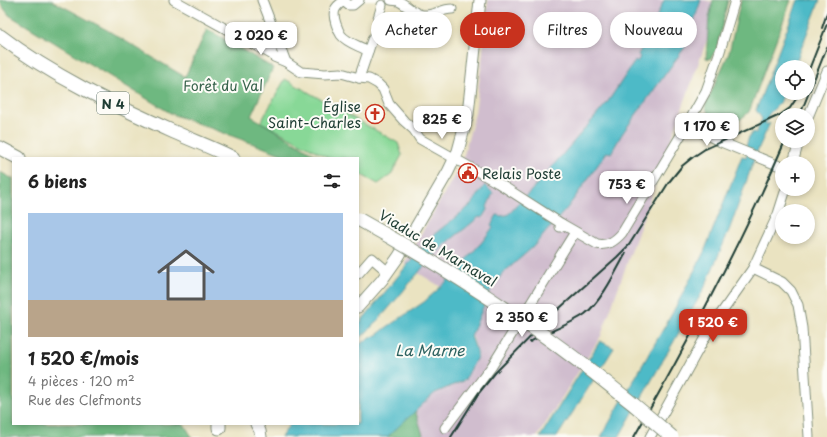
<!DOCTYPE html>
<html lang="fr">
<head>
<meta charset="utf-8">
<style>
  :root { --surface:#fff; --page:#f6f6f6; --text:#222; --muted:#767676; --line:#e0e0e0; --accent:#c8321e }
  body { margin:0; font-family:"Playpen Sans",sans-serif; background:var(--page); color:var(--text); height:100vh; display:flex; flex-direction:column; font-size:15px; white-space:nowrap }
  * { box-sizing:border-box; margin:0 }
  p { font-size:13px; color:var(--muted) }
  .icon { flex:none; width:22px; height:22px; fill:none; stroke:currentColor; stroke-width:2; stroke-linecap:round; stroke-linejoin:round }
  .map { position:relative; flex:1; overflow:hidden }
  .sheet { position:absolute; left:12px; top:157px; width:347px; height:268px; display:flex; flex-direction:column; background:var(--surface); border-radius:0px; box-shadow:0 2px 6px #0003 }
  .sheet>* { flex:none }
  .guide { position:absolute; left:371px; top:12px; width:380px; height:36px; display:flex; gap:8px }
  .tools { position:absolute; left:775px; top:60px; display:grid; gap:8px }
  .tools a { display:grid; place-items:center; width:40px; height:40px; border-radius:50%; background:var(--surface); box-shadow:0 2px 6px #0003; font-size:20px }
  .price { position:absolute; translate:-50% -34px; padding:0 9px; border-radius:8px; background:#fff; color:#222; font-size:13px; line-height:26px; filter:drop-shadow(0 1px 2px #0008) }
  .price::after { content:''; position:absolute; left:50%; top:24px; width:12px; height:9px; margin-left:-6px; background:inherit; clip-path:polygon(0 0,100% 0,50% 100%) }
  .price.active { background:var(--accent); color:#fff }
  ul { padding:0; list-style:none }
  li { display:grid; align-content:center; gap:8px; height:212px; padding:0 16px }
  li+li { border-top:1px solid var(--line) }
  li span { display:grid; place-items:center; height:124px; border-radius:0px; color:#555 }
  li>.icon { margin-inline-start:auto }
  span .icon { width:72px; height:72px; fill:#fffc; stroke-width:1 }
  li b { font-size:17px }
  h2 { display:flex; justify-content:space-between; align-items:center; height:48px; padding:0 16px; font-size:17px }
  .pill { padding:0 14px; border-radius:18px; background:var(--surface); box-shadow:0 2px 6px #0003; font-size:14px; line-height:36px }
  .pill.active { background:var(--accent); color:#fff }
  .map>svg:first-child { display:block }
  .industrial { fill:#d0bdce }
  .green { fill:#88d897; stroke:#548a66 }
  .forest { fill:#6eb880; stroke:#467a5a }
  .water { fill:#4dbac7; stroke:#367c7e }
  .lines { fill:none; stroke-linecap:round; stroke-linejoin:round }
  .minor-casing { stroke:#84907a; stroke-width:11 }
  .major-casing { stroke:#84907a; stroke-width:13 }
  .highway-casing { stroke:#84907a; stroke-width:15 }
  .minor { stroke:#fff; stroke-width:9 }
  .major { stroke:#fff; stroke-width:11 }
  .highway { stroke:#fff; stroke-width:13 }
  .rail { stroke:#1f3d34; stroke-width:2 }
  .highway-bridge-casing { stroke:#84907a; stroke-width:15; stroke-linecap:butt }
  .highway-bridge { stroke:#fff; stroke-width:13 }
  .labels { text-anchor:middle; dominant-baseline:central; stroke-width:4; stroke-linejoin:round; paint-order:stroke }
  .shield { fill:#fdfcf7; stroke:#62766e; stroke-width:1 }
  .shield-label { font-size:13px; font-weight:bold; fill:#1f3d34 }
  .park-label { font-size:14px; fill:#39644d; stroke:#fdfcf7 }
  .poi-label { font-size:14px; fill:#1f3d34; stroke:#fdfcf7; text-anchor:end }
  .street-label { font-size:14px; fill:#1f3d34; stroke:#fdfcf7 }
  .water-label { font-size:15px; font-style:italic; fill:#2d6260; stroke:#fdfcf7 }
</style>
</head>
<body>
<div class="map">
<svg width="827" height="437" viewBox="0 0 827 437">
  <rect width="100%" height="100%" fill="#fdfcf7"/>
  <filter id="ink" filterUnits="userSpaceOnUse"><feTurbulence type="fractalNoise" baseFrequency=".025" numOctaves="2"/><feDisplacementMap in="SourceGraphic" scale="8" xChannelSelector="R" yChannelSelector="G"/><feConvolveMatrix kernelMatrix="1 2 1 2 8 2 1 2 1" color-interpolation-filters="sRGB"/></filter>
  <filter id="wash" filterUnits="userSpaceOnUse"><feTurbulence type="fractalNoise" baseFrequency=".012" numOctaves="4" result="noise"/><feDisplacementMap in="SourceGraphic" scale="16" xChannelSelector="R" yChannelSelector="G"/><feGaussianBlur stdDeviation="0.9" result="paint"/><feColorMatrix in="noise" values="0 0 0 0 0 0 0 0 0 0 0 0 0 0 0 0 0 1.4 0 .05"/><feComposite in="paint" operator="in"/></filter>
  <g filter="url(#wash)">
    <rect width="100%" height="100%" fill="#eae3c1"/>
    <polygon class="industrial" points="488,0 704,0 720,3 601,336 537,437 387,437 435,393 464,381 478,355 473,338 441,287 404,264 462,162 475,113 482,61"/>
    <polygon class="green" points="285,79 398,143 402,155 391,175 378,184 358,173 358,158 329,158 261,122"/>
    <g class="forest">
      <polygon points="0,0 51,0 107,30 185,77 207,29 273,68 251,116 321,158 292,158 172,114 9,15 0,3"/>
      <polygon points="713,0 728,0 717,49 710,59 706,58 709,18"/>
      <polygon points="741,0 791,0 749,112 736,123 720,124 709,115 705,106 729,53"/>
      <polygon points="0,172 13,179 13,424 184,424 192,437 0,437"/>
      <polygon points="415,410 423,435 420,437 377,437"/>
    </g>
    <g class="water">
      <polygon points="664,0 701,0 685,47 622,134 611,153 607,152 568,207 532,248 502,274 490,291 471,336 477,353 477,357 465,380 435,393 387,437 281,437 290,424 358,424 358,345 378,334 387,327 424,302 445,283 482,242 493,227 491,225 497,215 501,216 507,215 511,212 521,200 530,192 543,177 607,103 635,61 637,62 640,57 638,55 651,29"/>
      <polygon points="798,0 820,0 794,67 782,67 782,93 784,93 780,103 769,114 765,125 770,123 756,154 730,228 704,289 619,437 601,437 673,312 704,252 742,156 746,157 749,151 745,149 749,137 753,132 756,133 762,119 756,110"/>
      <path d="M485,185L493,193L487,207L488,208L482,218L479,217C464,230 446,242 432,257C407,285 386,315 358,340V325L422,247L424,248L434,238L432,236L471,205Z"/>
      <polygon points="600,341 614,348 557,437 540,437"/>
    </g>
  </g>
  <g filter="url(#ink)">
    <g class="lines">
      <defs>
        <g id="minor">
          <polyline points="174,0 271,54"/>
          <polyline points="262,0 286,62"/>
          <polyline points="344,0 348,5 353,5 359,0"/>
          <path d="M391,0C394,1 398,0 400,2C408,6 414,14 423,15C432,16 442,9 452,9"/>
          <path d="M344,1C334,7 332,12 336,24C337,27 339,32 341,35C347,43 360,46 368,51"/>
          <polyline points="272,27 273,47 271,52 274,57 286,62 301,72 325,74 341,73 359,78 369,79 378,84 383,89 389,104 404,121 414,130 420,139 498,183 562,224"/>
          <polyline points="359,78 372,40 376,34 379,26 378,18 382,5"/>
          <polyline points="808,117 827,71"/>
          <polyline points="687,125 721,142 782,167"/>
          <polyline points="793,163 799,141"/>
          <path d="M560,227L562,224L597,244C608,246 615,241 622,233L687,125L706,91L720,51L735,0"/>
          <polyline points="753,268 782,282 791,291 798,305 802,328 809,437"/>
          <polyline points="358,274 372,258 388,272"/>
          <polyline points="445,428 492,366 575,232"/>
          <polyline points="650,437 708,332 753,268 778,214 786,189"/>
        </g>
        <g id="major">
          <polyline points="358,307 382,280 399,256 448,172 458,151 468,114 480,0"/>
          <polyline points="256,424 260,431 261,437"/>
        </g>
        <g id="highway">
          <path d="M0,36C52,76 114,105 174,132C194,141 214,148 233,158"/>
          <polyline points="0,148 19,158"/>
          <polyline points="219,428 219,424"/>
        </g>
      </defs>
      <use href="#minor" class="minor-casing"/>
      <use href="#major" class="major-casing"/>
      <use href="#highway" class="highway-casing"/>
      <use href="#minor" class="minor"/>
      <use href="#major" class="major"/>
      <use href="#highway" class="highway"/>
      <g class="rail">
        <polyline points="822,28 827,13"/>
        <polyline points="808,72 827,24"/>
        <polyline points="800,115 827,47"/>
        <path d="M530,342C546,332 570,325 585,314C601,302 616,271 626,253"/>
        <polyline points="451,437 478,394 495,373 552,315 617,257 629,245 669,182 682,166 693,157 705,149 780,115 790,108 800,93"/>
        <path d="M634,437C689,341 741,243 785,141"/>
      </g>
      <defs>
        <path id="highway-bridge" d="M358,219C471,281 575,352 672,437"/>
      </defs>
      <use href="#highway-bridge" class="highway-bridge-casing"/>
      <use href="#highway-bridge" class="highway-bridge"/>
    </g>
  </g>
  <defs>
    <symbol id="church-ring" viewBox="-11 -11 22 22"><circle r="9.5" fill="#fdfcf7" stroke="#c8321e" stroke-width="1.5"/><path d="M-1.2-6h2.4v3.5h3.3v2.4h-3.3V6h-2.4V-.1h-3.3v-2.4h3.3Z" fill="#c8321e"/></symbol>
    <symbol id="civic-ring" viewBox="-11 -11 22 22"><circle r="9.5" fill="#fdfcf7" stroke="#c8321e" stroke-width="1.5"/><path d="M-.6-6.5H3V-4.5H.6V-3L4-1V1h2V6H-6V1h2V-1L-.6-3ZM-1.2 2.5V6h2.4V2.5Z" fill="#c8321e"/></symbol>
  </defs>
  <g fill-rule="evenodd">
    <use href="#church-ring" x="364" y="103" width="22" height="22"/>
    <use href="#civic-ring" x="457" y="162" width="22" height="22"/>
  </g>
  <g class="labels">
    <rect class="shield" x="97" y="92" width="32" height="22" rx="3"/>
    <g class="shield-label">
      <text x="113" y="103">N 4</text>
    </g>
    <g class="park-label">
      <text x="223" y="85">Forêt du Val</text>
    </g>
    <g class="poi-label">
      <text x="361" y="106">Église<tspan x="361" dy="16">Saint-Charles</tspan></text>
      <text x="482" y="173" text-anchor="start">Relais Poste</text>
    </g>
    <g class="street-label">
      <text transform="translate(438 248) rotate(31)">Viaduc de Marnaval</text>
    </g>
    <g class="water-label">
      <text x="430" y="349">La Marne</text>
    </g>
  </g>
</svg>
<div class="tools">
<a><svg class="icon" aria-label="locate" viewBox="0 0 24 24"><circle cx="12" cy="12" r="6"/><path d="M12 2v4M12 18v4M2 12h4M18 12h4"/></svg></a>
<a><svg class="icon" aria-label="layers" viewBox="0 0 24 24"><path d="M12 4l9 5-9 5-9-5zM3 14l9 5 9-5"/></svg></a>
<a>+</a>
<a>−</a>
</div>
<b class="price" style="left:261px;top:56px">2 020 €</b>
<b class="price" style="left:442px;top:140px">825 €</b>
<b class="price" style="left:707px;top:147px">1 170 €</b>
<b class="price" style="left:627px;top:205px">753 €</b>
<b class="price" style="left:522px;top:338px">2 350 €</b>
<b class="price active" style="left:713px;top:343px">1 520 €</b>
<div class="guide">
<a class="pill">Acheter</a>
<a class="pill active">Louer</a>
<a class="pill">Filtres</a>
<a class="pill">Nouveau</a>
</div>
<section class="sheet">
<h2>6 biens<svg class="icon" aria-label="filters" viewBox="0 0 24 24"><path d="M4 7h16M4 17h16"/><circle cx="9" cy="7" r="2"/><circle cx="15" cy="17" r="2"/></svg></h2>
<ul>
<li><span style="background:linear-gradient(#a9c7e8 70%,#b9a48a 0)"><svg class="icon" aria-label="home" viewBox="0 0 24 24"><path d="M3 11l9-7 9 7M6 9v11h12V9"/></svg></span><div><b>1 520 €/mois</b><p>4 pièces · 120 m²</p><p>Rue des Clefmonts</p></div></li>
</ul>
</section>
</div>
</body>
</html>
